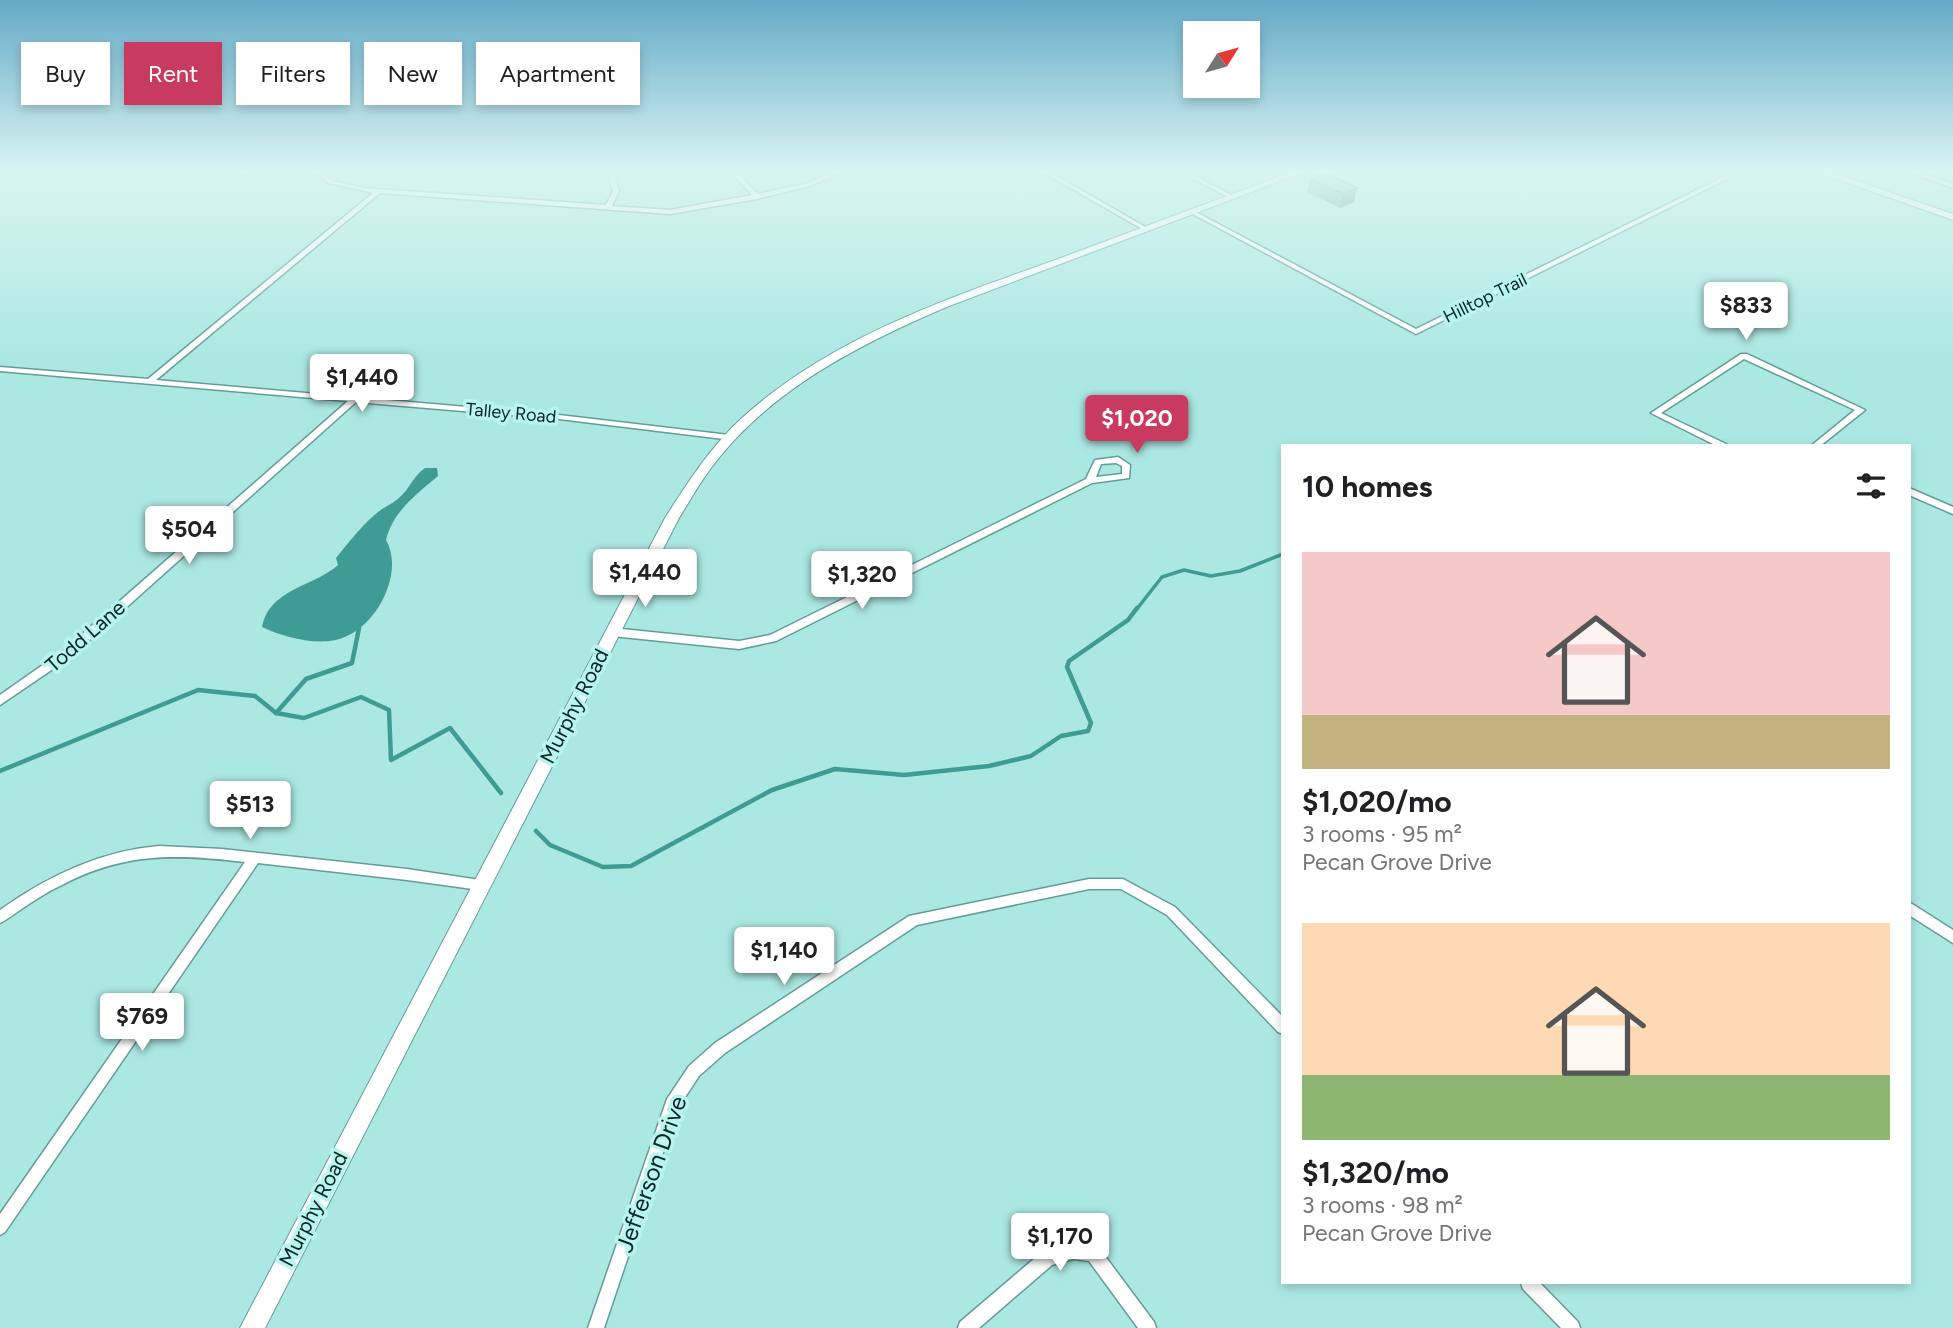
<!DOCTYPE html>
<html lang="en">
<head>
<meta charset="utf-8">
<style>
  :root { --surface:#fff; --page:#f6f6f6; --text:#202124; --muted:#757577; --accent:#c93a61 }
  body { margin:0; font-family:Figtree,sans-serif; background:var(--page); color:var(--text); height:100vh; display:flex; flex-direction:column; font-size:26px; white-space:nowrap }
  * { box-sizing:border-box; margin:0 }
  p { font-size:23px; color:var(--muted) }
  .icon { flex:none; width:38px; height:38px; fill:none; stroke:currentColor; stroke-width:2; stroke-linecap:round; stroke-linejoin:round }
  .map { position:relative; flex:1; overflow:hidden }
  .details { position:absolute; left:1281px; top:444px; width:630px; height:840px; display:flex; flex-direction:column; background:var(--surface); border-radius:0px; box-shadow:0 4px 10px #0003 }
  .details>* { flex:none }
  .banner { position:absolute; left:21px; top:42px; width:665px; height:63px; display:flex; gap:14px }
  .needle { width:46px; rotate:53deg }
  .controls { position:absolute; left:1183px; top:21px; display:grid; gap:14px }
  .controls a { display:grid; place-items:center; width:77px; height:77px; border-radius:0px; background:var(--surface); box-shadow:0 4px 10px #0003; font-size:35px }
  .price { position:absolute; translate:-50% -60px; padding:0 16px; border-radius:7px; background:#fff; color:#222; font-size:23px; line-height:46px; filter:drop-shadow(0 2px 4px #0008) }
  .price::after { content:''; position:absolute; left:50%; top:42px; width:21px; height:16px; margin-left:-10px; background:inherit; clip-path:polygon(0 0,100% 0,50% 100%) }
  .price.current { background:var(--accent); color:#fff }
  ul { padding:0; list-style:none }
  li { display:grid; align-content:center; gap:14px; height:371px; padding:0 21px }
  li span { display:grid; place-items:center; height:217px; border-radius:0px; color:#555 }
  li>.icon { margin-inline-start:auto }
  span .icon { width:126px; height:126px; fill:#fffc; stroke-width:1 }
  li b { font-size:30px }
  h2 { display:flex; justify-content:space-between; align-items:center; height:84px; padding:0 21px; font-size:30px }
  .chip { padding:0 24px; border-radius:0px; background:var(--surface); box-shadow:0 4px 10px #0003; font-size:24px; line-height:63px }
  .chip.current { background:var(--accent); color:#fff }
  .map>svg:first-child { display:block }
  .water { fill:#3f9c95 }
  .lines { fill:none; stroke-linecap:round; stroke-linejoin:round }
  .stream-far1 { stroke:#3f9c95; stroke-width:3.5 }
  .stream { stroke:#3f9c95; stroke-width:4.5 }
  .minor-casing { stroke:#639d98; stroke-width:3 }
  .secondary-casing { stroke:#639d98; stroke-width:2 }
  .minor { fill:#fff; fill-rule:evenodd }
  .secondary { fill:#fff; fill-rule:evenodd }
  .wall { fill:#64a78f }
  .shaded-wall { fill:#518874 }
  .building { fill:#74c2a6; stroke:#518874; stroke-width:2 }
  .labels { text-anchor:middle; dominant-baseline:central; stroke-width:7; stroke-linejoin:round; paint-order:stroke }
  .far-street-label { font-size:18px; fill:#0c2523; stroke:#b8f5ef }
  .street-label { font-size:21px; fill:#0c2523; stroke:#b8f5ef }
  .near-street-label { font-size:24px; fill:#0c2523; stroke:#b8f5ef }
</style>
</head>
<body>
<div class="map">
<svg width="1953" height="1328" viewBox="0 0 1953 1328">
  <rect width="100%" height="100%" fill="#ace8e2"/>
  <path class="water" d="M425,468H437L438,476C417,494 393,511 386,540C404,571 379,622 347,636C323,648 285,638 262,627C269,589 313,587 338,565L336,558C350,541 364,522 382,509C388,505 395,502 400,497C410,488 414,475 425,468Z"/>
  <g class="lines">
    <polyline class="stream-far1" points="1136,610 1162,577 1184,570 1211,576 1240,571 1283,554"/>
    <g class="stream">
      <polyline points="359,628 352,663 306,679 276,713 304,718 361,697 389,710 391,760 450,728 501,793"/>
      <polyline points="0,771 198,690 255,696 276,713"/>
      <polyline points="536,831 550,845 603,867 631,866 772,790 835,769 904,775 989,766 1031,756 1061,736 1088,731 1091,723 1067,667 1069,661 1128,620 1137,608"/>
    </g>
    <defs>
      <g id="minor">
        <polygon points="258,170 266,170 249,178 244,177"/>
        <polygon points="311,170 318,170 333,181 364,188 606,205 613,191 610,179 617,170 623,170 616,179 619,191 612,206 670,210 752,195 736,178 734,170 740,170 741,177 758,194 808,183 839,170 847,170 810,186 757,199 670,214 380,193 156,380 559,415 729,435 733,438 732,440 559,419 356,402 72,656 0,705 0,695 64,650 348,401 0,371 0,367 148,379 373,193 329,183"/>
        <polygon points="1039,170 1046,170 1149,229 1144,230"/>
        <polygon points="1176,170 1184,170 1235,197 1230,198"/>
        <polygon points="1737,170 1745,170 1416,334 1189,212 1194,211 1416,329"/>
        <polygon points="1903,170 1912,170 1953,184 1953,188"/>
        <polygon points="1741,354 1747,354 1865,410 1820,446 1811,446 1855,410 1744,359 1661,413 1726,444 1727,446 1717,446 1651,413"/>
        <path d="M1118,457L1130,465L1129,478L1092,483L776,641L739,649L612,636L607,632L612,628L739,641L770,635L1086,479L1095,460ZM1116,463L1122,466V474L1096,477L1101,464Z"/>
        <polygon points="1909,488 1953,507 1953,514 1909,495"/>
        <path d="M159,846L222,849L407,869L480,880L484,881L486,885L484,889L480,890L407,880L258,863L5,1232L0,1235V1214L245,862C175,854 124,852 60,886C47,892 35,900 23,908C15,913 8,919 0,923V910C48,876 100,851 159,846Z"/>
        <polygon points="1089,879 1123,879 1175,907 1283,1017 1283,1034 1278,1032 1167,915 1121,889 1089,889 917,925 725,1053 699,1076 678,1108 604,1328 588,1328 667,1099 689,1066 715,1043 909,916"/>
        <polygon points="1909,902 1953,930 1953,943 1909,915"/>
        <polygon points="1073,1243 1099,1248 1154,1322 1156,1328 1138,1328 1089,1261 1073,1259 1052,1265 979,1328 958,1328 960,1322 1042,1252"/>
        <polygon points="1521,1283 1540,1283 1578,1322 1580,1328 1561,1328 1523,1289"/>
      </g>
      <g id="secondary">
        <path d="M1297,170H1310L949,306C860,344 770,389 711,468C699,484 689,502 679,518L265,1328H240L665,518C688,482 711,446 743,417C832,337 947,299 1058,259C1138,229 1217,200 1297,170Z"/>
        <polygon points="1811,170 1825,170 1953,214 1953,220"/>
      </g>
    </defs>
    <use href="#minor" class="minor-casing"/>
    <use href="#secondary" class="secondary-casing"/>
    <use href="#minor" class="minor"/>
    <use href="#secondary" class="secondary"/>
  </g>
  <polygon class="wall" points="1324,173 1354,202 1340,208 1307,192 1310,179"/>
  <polygon class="shaded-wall" points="1357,188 1354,202 1340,208 1343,194"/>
  <polygon class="building" points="1324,173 1357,188 1343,194 1310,179"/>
  <linearGradient id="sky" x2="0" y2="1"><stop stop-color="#64aac7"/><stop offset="0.48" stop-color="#daf5f2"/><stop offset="1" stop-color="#daf5f2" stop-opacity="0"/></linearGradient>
  <rect width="1953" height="356" fill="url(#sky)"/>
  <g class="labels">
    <g class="far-street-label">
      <text transform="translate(1485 298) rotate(-26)">Hilltop Trail</text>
      <text transform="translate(511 413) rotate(5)">Talley Road</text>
    </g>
    <g class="street-label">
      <text transform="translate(85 636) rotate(-41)">Todd Lane</text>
      <text transform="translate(574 706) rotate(-63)">Murphy Road</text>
      <text transform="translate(313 1209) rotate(-63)">Murphy Road</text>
    </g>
    <g class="near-street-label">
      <text transform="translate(651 1174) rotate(-70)">Jefferson Drive</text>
    </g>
  </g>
</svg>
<div class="controls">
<a><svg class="needle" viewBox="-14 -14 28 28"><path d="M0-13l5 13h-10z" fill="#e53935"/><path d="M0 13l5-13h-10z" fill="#757577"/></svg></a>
</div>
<b class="price" style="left:1746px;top:342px">$833</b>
<b class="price" style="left:362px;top:414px">$1,440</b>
<b class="price current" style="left:1137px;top:455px">$1,020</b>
<b class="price" style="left:189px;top:566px">$504</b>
<b class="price" style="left:645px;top:609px">$1,440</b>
<b class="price" style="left:862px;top:611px">$1,320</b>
<b class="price" style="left:250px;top:841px">$513</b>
<b class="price" style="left:784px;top:987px">$1,140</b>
<b class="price" style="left:142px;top:1053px">$769</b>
<b class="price" style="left:1060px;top:1273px">$1,170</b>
<div class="banner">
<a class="chip">Buy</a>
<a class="chip current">Rent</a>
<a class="chip">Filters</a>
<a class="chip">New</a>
<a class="chip">Apartment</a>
</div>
<section class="details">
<h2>10 homes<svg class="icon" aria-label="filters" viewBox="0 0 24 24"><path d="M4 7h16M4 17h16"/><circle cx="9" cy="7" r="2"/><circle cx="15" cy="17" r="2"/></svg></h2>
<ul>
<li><span style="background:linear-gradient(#f6c9c9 75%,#c2b280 0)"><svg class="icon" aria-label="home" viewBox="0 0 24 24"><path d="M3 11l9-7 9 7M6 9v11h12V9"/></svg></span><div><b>$1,020/mo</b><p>3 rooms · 95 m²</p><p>Pecan Grove Drive</p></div></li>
<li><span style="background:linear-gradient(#ffd9b3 70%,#8fb573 0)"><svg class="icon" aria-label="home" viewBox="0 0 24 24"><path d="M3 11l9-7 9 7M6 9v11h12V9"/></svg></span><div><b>$1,320/mo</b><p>3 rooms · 98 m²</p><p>Pecan Grove Drive</p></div></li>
</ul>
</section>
</div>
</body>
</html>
